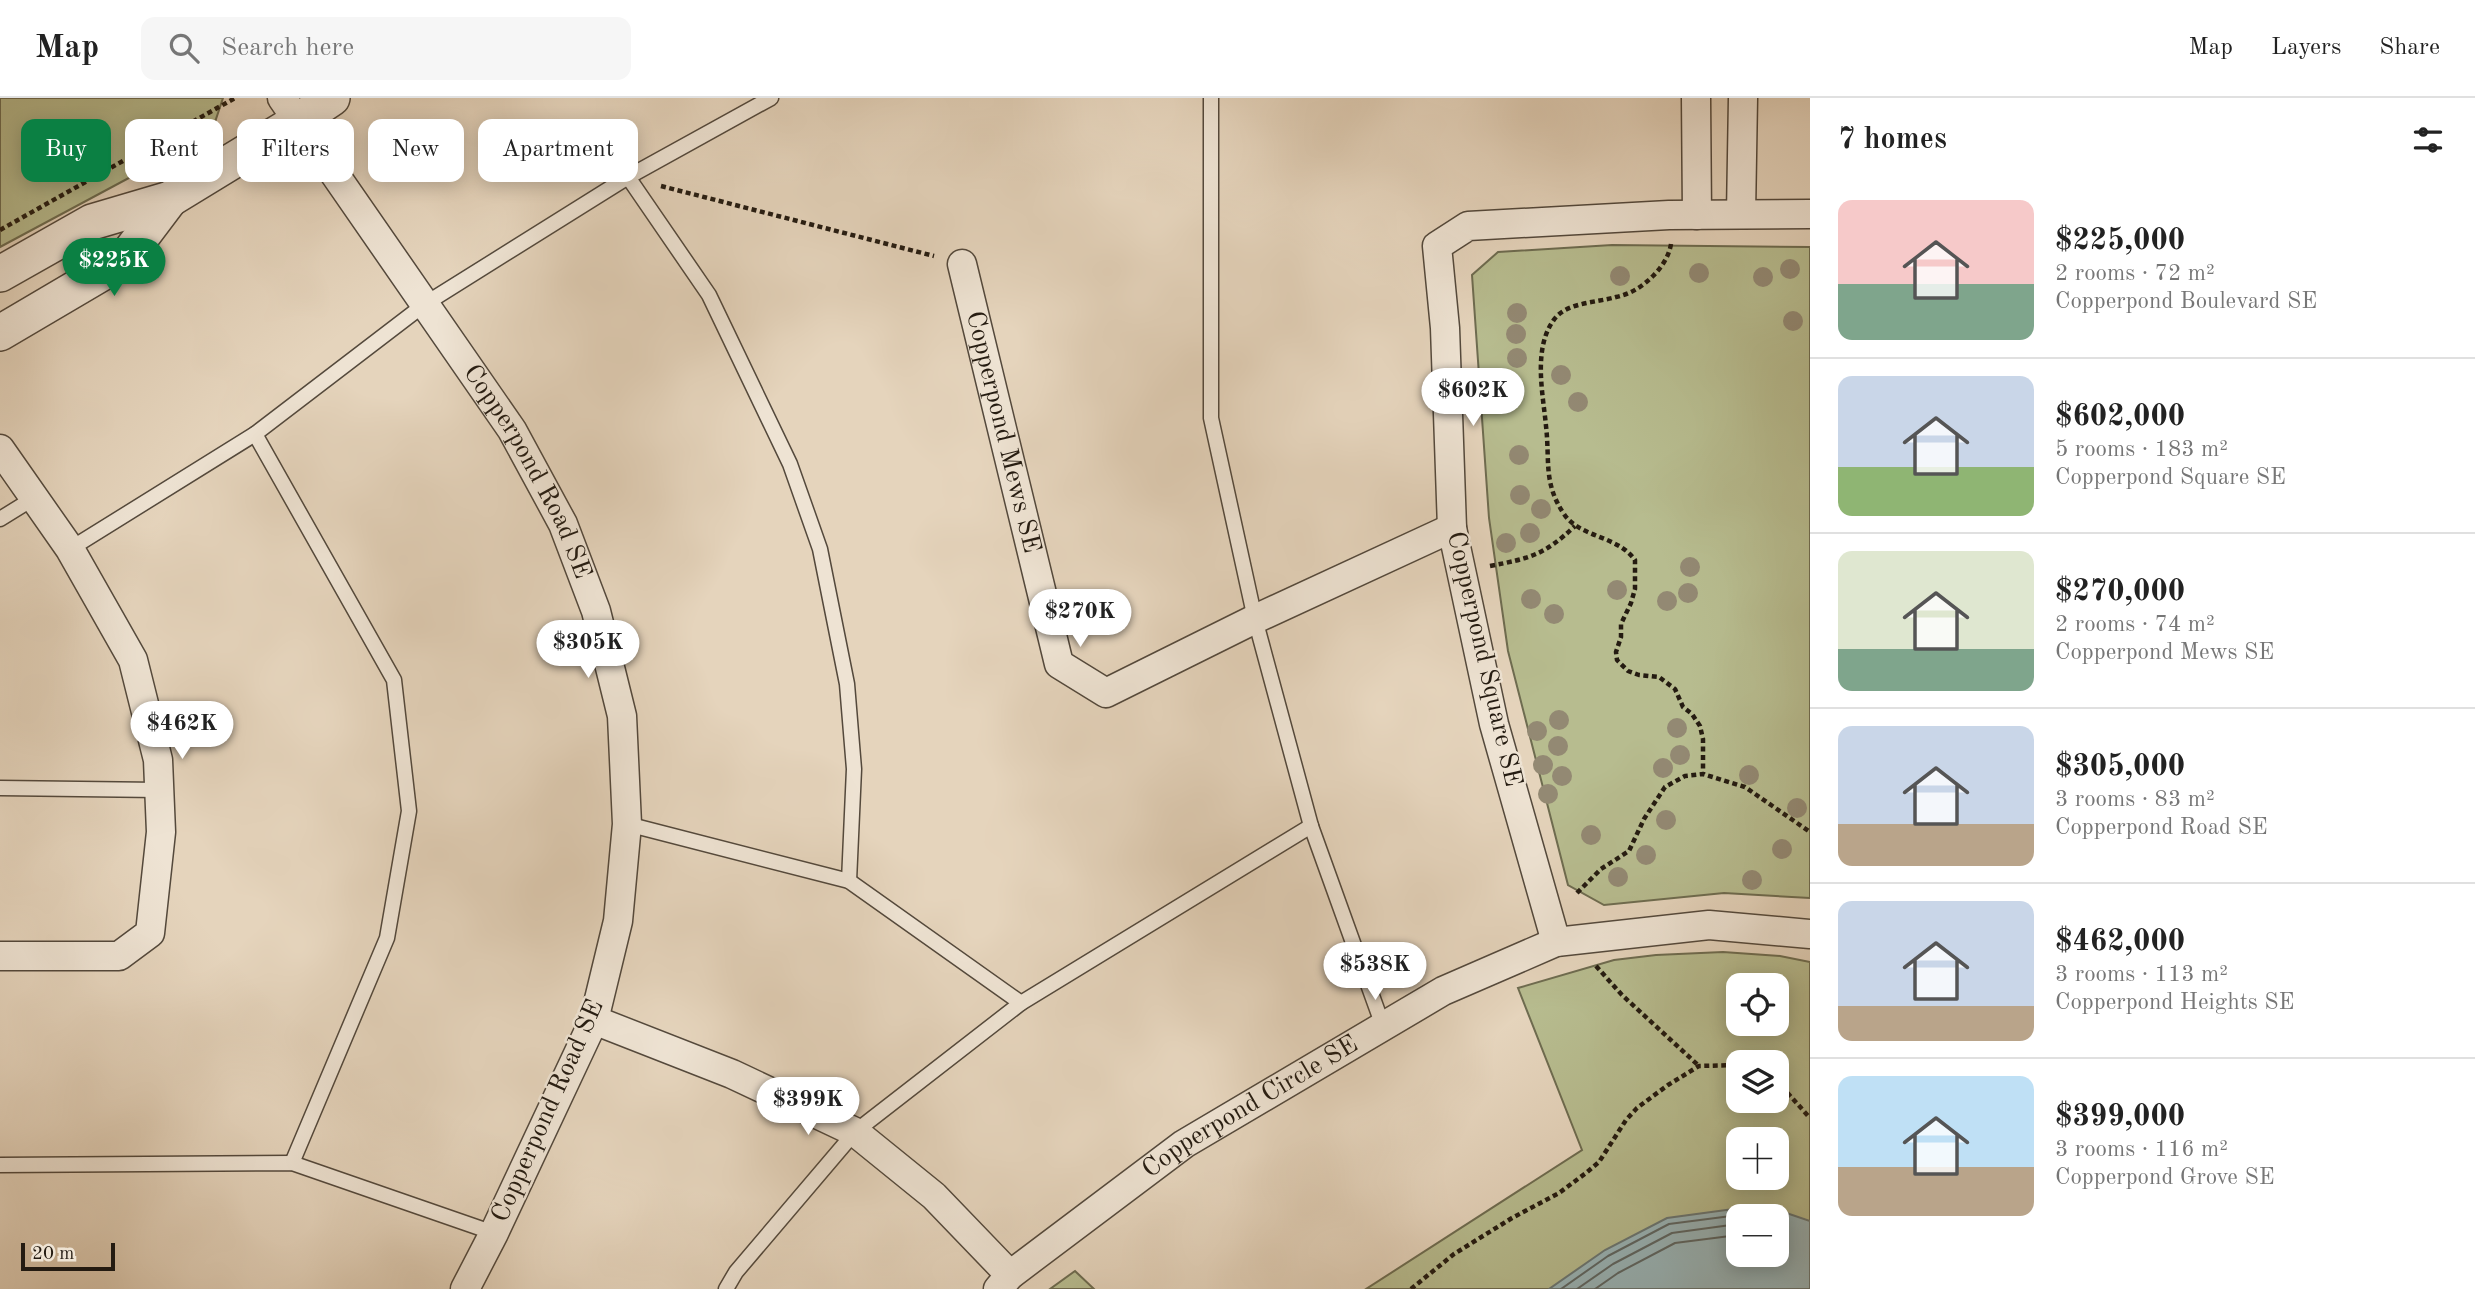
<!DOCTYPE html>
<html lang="en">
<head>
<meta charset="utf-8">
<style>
  :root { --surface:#fff; --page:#f6f6f6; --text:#222; --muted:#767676; --line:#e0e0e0; --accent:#0b8043 }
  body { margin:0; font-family:"Old Standard TT",serif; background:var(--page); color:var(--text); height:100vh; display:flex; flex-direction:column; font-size:26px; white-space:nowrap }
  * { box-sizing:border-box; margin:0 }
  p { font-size:23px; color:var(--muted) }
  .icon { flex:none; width:38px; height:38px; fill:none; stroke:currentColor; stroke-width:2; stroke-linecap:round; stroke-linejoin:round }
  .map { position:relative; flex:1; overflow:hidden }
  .panel { display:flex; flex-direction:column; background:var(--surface); width:665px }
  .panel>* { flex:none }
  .hud { position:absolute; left:21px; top:21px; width:665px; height:63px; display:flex; gap:14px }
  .buttons { position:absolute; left:1726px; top:875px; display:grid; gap:14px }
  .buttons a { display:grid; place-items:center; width:63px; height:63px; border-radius:14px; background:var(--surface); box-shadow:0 4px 18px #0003; font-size:35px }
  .scale { position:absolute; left:21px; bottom:18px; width:94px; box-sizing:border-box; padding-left:7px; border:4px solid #241b11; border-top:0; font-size:19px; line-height:24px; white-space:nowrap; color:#241b11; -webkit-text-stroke:5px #eee3d3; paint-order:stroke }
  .price { position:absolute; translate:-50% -60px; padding:0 16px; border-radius:24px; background:#fff; color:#222; font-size:23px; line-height:46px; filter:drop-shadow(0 2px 4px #0008) }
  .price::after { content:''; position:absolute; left:50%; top:42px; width:21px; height:16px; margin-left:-10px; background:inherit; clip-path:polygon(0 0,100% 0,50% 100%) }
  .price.current { background:var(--accent); color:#fff }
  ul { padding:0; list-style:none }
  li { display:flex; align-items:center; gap:21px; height:175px; padding:0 28px }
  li+li { border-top:2px solid var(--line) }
  li span { display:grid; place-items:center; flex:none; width:196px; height:140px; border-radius:14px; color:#555 }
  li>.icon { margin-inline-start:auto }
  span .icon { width:84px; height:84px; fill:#fffc; stroke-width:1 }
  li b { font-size:30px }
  h2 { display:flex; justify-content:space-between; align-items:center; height:84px; padding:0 28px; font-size:30px }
  .tag { padding:0 24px; border-radius:14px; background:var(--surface); box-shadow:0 4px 18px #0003; font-size:24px; line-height:63px }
  .tag.current { background:var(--accent); color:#fff }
  header { display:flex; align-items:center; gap:42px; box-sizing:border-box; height:98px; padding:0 35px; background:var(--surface); border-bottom:2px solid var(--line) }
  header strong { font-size:33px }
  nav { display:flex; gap:38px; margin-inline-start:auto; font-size:24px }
  .search { width:490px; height:63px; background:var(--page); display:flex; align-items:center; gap:18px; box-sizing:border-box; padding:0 24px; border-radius:14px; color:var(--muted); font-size:26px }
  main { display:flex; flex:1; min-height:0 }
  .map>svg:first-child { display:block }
  .green { fill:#b7bc8f; stroke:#6e6c50; stroke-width:2; fill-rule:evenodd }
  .water { fill:#99b6ba; stroke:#6a7876; stroke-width:2; fill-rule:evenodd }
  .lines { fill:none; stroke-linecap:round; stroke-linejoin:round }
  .shore { stroke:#5e6866; stroke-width:2 }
  .service-casing { stroke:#54493c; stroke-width:17 }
  .minor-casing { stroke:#54493c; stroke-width:31 }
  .tertiary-casing { stroke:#54493c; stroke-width:38 }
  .path { stroke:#241b11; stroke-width:4.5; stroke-dasharray:5 3.5; stroke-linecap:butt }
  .service { stroke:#eee3d3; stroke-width:14 }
  .minor { stroke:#eee3d3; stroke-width:28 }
  .tertiary { stroke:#eee3d3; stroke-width:35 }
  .tree { fill:#938973 }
  .labels { text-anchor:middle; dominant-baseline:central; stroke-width:5; stroke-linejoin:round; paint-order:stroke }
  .street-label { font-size:26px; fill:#241b11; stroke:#eee3d3 }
</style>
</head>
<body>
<header>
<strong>Map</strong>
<div class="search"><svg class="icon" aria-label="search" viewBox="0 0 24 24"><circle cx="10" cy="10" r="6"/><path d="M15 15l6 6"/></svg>Search here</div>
<nav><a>Map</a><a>Layers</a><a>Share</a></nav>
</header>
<main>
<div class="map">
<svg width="1810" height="1191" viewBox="0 0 1810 1191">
  <rect width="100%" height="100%" fill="#e5d4bc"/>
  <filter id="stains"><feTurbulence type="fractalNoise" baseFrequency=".00286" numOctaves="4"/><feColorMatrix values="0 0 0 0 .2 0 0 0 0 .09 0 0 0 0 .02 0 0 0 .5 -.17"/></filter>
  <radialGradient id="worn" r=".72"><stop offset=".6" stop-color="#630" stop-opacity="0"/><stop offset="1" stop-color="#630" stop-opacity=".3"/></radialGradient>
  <g class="green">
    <polygon points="0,0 223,0 211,36 0,149"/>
    <polygon points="1612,147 1810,149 1810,800 1724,795 1604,807 1568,787 1508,553 1489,420 1472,177 1498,154"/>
    <path d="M1723,854L1780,858L1810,864V1191H1366L1582,1052L1518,890L1614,862L1656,857ZM1738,887H1776V926H1738ZM1738,964H1776V1003H1738ZM1738,1041H1776V1080H1738ZM1738,1118H1776V1157H1738Z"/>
    <polygon points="1075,1173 1094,1191 1050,1191"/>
  </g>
  <path class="water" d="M1763,1107L1810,1123V1191H1549L1605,1152L1667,1120ZM1738,1118H1776V1157H1738Z"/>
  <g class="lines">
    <g class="shore">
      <polyline points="1561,1191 1608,1158 1669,1126 1762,1114 1774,1118"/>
      <polyline points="1577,1191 1613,1166 1672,1135 1738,1126"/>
      <polyline points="1595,1191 1618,1175 1675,1145 1738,1137"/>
    </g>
    <defs>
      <g id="service">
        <polyline points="1211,0 1211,320 1255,521 1311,728 1383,928"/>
        <polyline points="628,79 709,197 790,366 820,451 847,586 854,671 849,783"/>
        <polyline points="255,336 394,582 409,713 387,840 292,1065"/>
        <polyline points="0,421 34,400"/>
        <polyline points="70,451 255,336 425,206 628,79 771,0"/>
        <polyline points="0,690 159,692"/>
        <polyline points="627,726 849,783 1021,905"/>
        <polyline points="0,1067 292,1065 494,1135"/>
        <polyline points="726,1191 736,1174 855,1034 869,1023 1021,905 1311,728"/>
      </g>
      <g id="minor">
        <path id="s1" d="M282,0L512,332L563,426L596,513L622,618L627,726L618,823L594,922L494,1135L465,1191"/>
        <polyline points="1696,0 1697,117"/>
        <polyline points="1741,116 1743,0"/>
        <path id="s2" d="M962,166L1059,566L1106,595L1255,521L1452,430"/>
        <polyline points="0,351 70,451 133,562 158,662 161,734 150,835 119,858 0,858"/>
        <polyline points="1556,844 1494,626 1452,430 1445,230 1437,148 1468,128 1669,117 1810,116"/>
        <polyline points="594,922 732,976 855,1034 934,1098 1010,1177"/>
        <path id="s3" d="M998,1191L1010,1177L1184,1046L1443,893L1556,844L1709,827L1810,836"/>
      </g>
      <g id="tertiary">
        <polyline points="0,176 92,124 170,101 298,23 332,0"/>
        <polyline points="0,235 124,162 170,101"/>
      </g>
    </defs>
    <use href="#service" class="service-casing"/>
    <use href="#minor" class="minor-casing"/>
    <use href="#tertiary" class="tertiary-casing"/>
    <g class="path">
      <polyline points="661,88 934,158"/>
      <polyline points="0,132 235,0"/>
      <path d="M1671,146C1669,158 1662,169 1653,178C1643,188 1631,196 1616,199C1596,205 1565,204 1553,223C1533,252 1543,296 1546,328C1550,363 1543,385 1564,416C1580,440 1617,437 1635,462V491L1631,505L1621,526V539L1616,554L1617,562L1628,573L1639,577L1659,579L1675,591L1683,609L1692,616L1700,628L1703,641V676"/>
      <path d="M1490,468C1531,460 1544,457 1575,428"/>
      <polyline points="1577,795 1601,771 1629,753 1644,721 1665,689 1685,678 1703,676 1745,689 1810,734"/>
      <polyline points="1596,868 1622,897 1699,968"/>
      <polyline points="1776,982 1810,1020"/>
      <polyline points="1411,1191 1454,1156 1512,1120 1559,1095 1586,1075 1599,1064 1626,1022 1637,1010 1668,987 1699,968 1738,967"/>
    </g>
    <use href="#service" class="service"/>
    <use href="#minor" class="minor"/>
    <use href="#tertiary" class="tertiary"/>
  </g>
  <g class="tree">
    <circle cx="1790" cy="171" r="10"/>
    <circle cx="1699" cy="175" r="10"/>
    <circle cx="1620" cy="178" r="10"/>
    <circle cx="1763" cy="179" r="10"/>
    <circle cx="1517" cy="215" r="10"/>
    <circle cx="1793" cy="223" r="10"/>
    <circle cx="1516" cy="236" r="10"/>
    <circle cx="1517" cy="260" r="10"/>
    <circle cx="1561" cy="277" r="10"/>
    <circle cx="1508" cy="282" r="10"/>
    <circle cx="1578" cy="304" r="10"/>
    <circle cx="1519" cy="357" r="10"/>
    <circle cx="1520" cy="397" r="10"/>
    <circle cx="1541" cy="411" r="10"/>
    <circle cx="1530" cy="435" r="10"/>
    <circle cx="1506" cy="445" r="10"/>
    <circle cx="1690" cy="469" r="10"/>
    <circle cx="1617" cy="492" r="10"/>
    <circle cx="1688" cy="495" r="10"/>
    <circle cx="1531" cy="501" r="10"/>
    <circle cx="1667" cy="503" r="10"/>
    <circle cx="1554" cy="516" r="10"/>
    <circle cx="1559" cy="622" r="10"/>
    <circle cx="1677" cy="630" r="10"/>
    <circle cx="1537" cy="633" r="10"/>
    <circle cx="1558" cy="648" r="10"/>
    <circle cx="1680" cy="657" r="10"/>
    <circle cx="1543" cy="667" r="10"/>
    <circle cx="1663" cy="670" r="10"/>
    <circle cx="1749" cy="677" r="10"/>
    <circle cx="1562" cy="678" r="10"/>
    <circle cx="1548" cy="696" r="10"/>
    <circle cx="1797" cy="710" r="10"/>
    <circle cx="1666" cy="722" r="10"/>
    <circle cx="1591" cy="737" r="10"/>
    <circle cx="1782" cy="751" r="10"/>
    <circle cx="1646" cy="757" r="10"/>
    <circle cx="1618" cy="779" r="10"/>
    <circle cx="1752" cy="782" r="10"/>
  </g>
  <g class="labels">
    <g class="street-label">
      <text stroke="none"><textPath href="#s2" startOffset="173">Copperpond Mews SE</textPath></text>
      <text stroke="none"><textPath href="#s1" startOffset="448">Copperpond Road SE</textPath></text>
      <text transform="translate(1484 561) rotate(77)">Copperpond Square SE</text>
      <text stroke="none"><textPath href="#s3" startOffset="312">Copperpond Circle SE</textPath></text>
      <text transform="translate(548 1013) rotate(-66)">Copperpond Road SE</text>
    </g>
  </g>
  <rect width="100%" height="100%" filter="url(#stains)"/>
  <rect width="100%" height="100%" fill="url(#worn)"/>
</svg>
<div class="buttons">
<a><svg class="icon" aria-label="locate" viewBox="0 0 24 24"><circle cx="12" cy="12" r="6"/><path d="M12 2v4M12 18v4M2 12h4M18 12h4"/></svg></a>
<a><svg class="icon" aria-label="layers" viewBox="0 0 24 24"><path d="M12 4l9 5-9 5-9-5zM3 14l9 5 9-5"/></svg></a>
<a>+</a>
<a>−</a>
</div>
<div class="scale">20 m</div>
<b class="price current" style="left:114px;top:200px">$225K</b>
<b class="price" style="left:1473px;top:330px">$602K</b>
<b class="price" style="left:1080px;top:551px">$270K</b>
<b class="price" style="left:588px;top:582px">$305K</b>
<b class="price" style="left:182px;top:663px">$462K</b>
<b class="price" style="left:1375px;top:904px">$538K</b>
<b class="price" style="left:808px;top:1039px">$399K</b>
<div class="hud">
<a class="tag current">Buy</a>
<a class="tag">Rent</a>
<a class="tag">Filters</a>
<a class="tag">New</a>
<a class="tag">Apartment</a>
</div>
</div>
<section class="panel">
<h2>7 homes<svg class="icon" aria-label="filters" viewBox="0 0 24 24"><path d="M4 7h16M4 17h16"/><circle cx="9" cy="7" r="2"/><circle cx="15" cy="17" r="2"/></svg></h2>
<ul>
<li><span style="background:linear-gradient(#f6c9c9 60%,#7fa58c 0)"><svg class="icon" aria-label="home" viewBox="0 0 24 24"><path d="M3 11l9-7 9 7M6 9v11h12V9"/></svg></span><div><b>$225,000</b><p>2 rooms · 72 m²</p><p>Copperpond Boulevard SE</p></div></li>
<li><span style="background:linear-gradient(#c9d6e8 65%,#8fb573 0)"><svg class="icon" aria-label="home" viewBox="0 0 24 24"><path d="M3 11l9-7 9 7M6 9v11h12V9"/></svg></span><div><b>$602,000</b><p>5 rooms · 183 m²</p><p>Copperpond Square SE</p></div></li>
<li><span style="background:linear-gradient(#dfe7d0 70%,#7fa58c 0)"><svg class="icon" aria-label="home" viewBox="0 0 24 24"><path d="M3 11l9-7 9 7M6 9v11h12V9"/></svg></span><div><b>$270,000</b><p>2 rooms · 74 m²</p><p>Copperpond Mews SE</p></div></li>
<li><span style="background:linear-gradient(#c9d6e8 70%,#b9a48a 0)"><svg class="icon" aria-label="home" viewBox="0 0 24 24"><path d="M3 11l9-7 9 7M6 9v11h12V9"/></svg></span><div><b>$305,000</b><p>3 rooms · 83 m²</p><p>Copperpond Road SE</p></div></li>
<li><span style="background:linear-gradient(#c9d6e8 75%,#b9a48a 0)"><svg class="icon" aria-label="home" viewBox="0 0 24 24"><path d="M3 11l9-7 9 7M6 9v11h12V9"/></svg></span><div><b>$462,000</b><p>3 rooms · 113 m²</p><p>Copperpond Heights SE</p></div></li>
<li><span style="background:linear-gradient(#bfe0f5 65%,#b9a48a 0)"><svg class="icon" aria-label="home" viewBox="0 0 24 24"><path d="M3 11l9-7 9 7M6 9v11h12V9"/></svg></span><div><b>$399,000</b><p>3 rooms · 116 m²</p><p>Copperpond Grove SE</p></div></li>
</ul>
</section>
</main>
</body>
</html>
